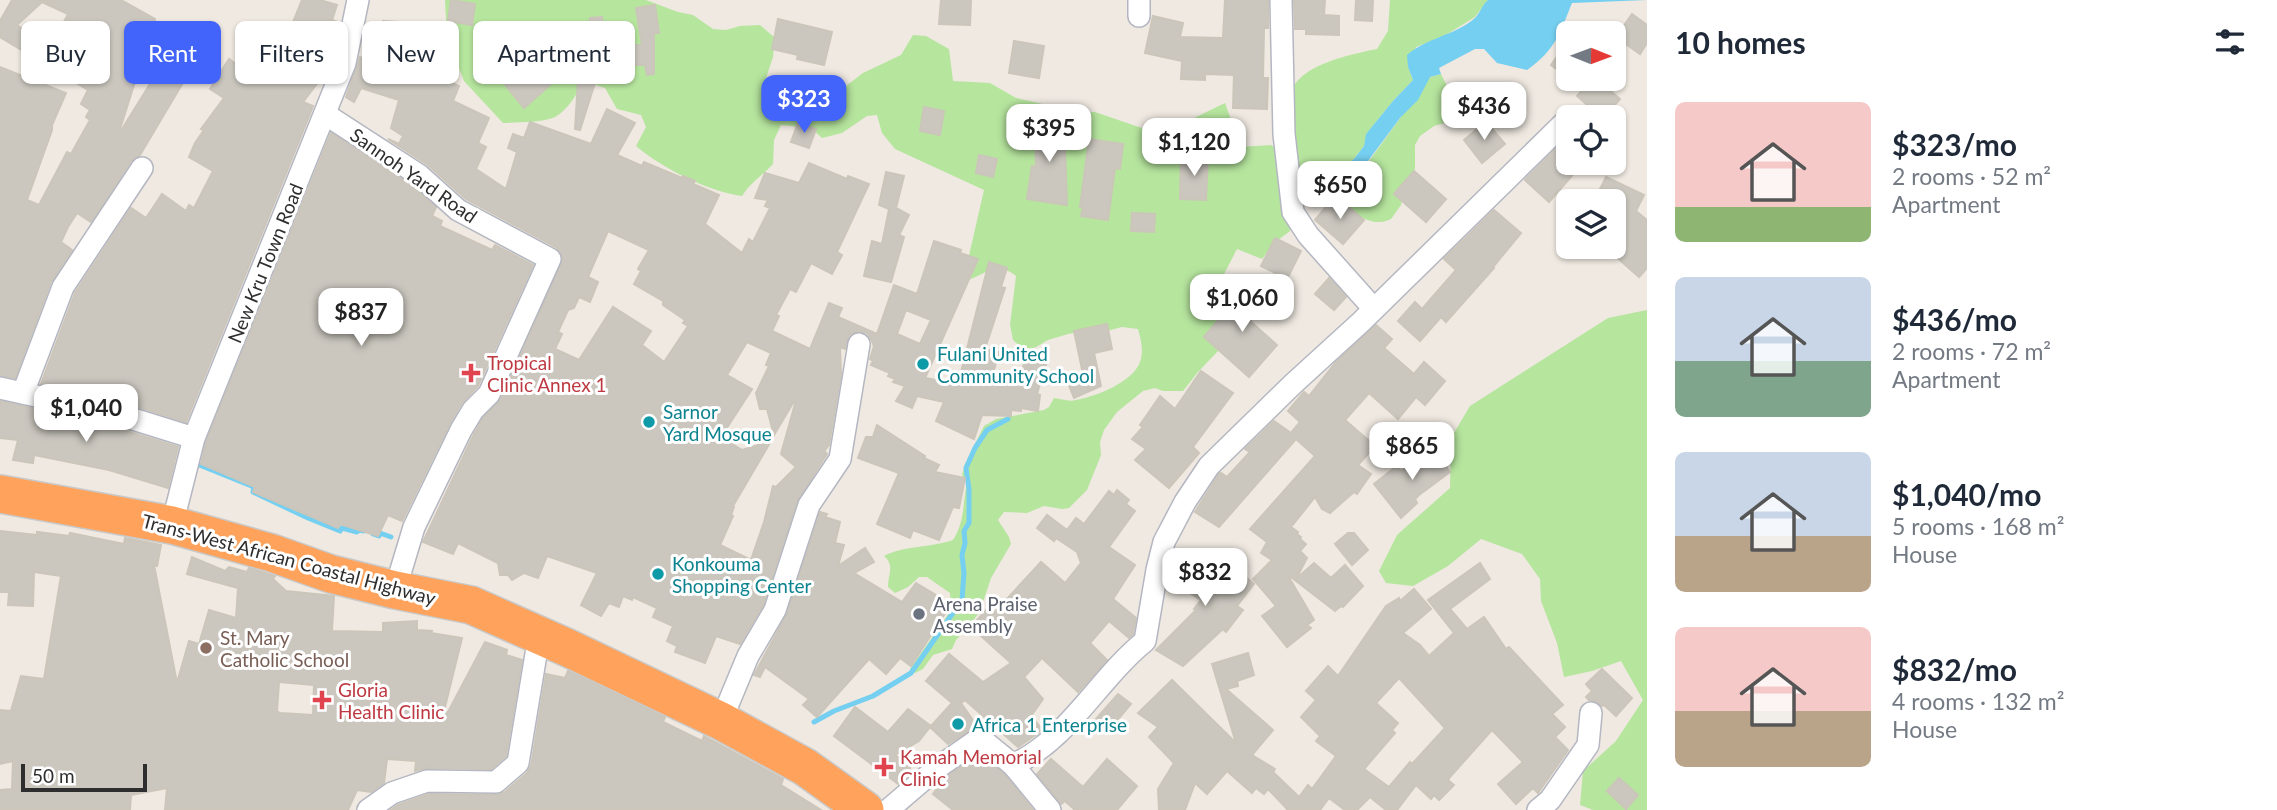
<!DOCTYPE html>
<html lang="en">
<head>
<meta charset="utf-8">
<style>
  :root { --surface:#fff; --page:#f2f2f3; --text:#1f2937; --muted:#747a83; --accent:#4264fb }
  body { margin:0; font-family:Lato,sans-serif; background:var(--page); color:var(--text); height:100vh; display:flex; flex-direction:column; font-size:26px; white-space:nowrap }
  * { box-sizing:border-box; margin:0 }
  p { font-size:23px; color:var(--muted) }
  .icon { flex:none; width:38px; height:38px; fill:none; stroke:currentColor; stroke-width:2; stroke-linecap:round; stroke-linejoin:round }
  .map { position:relative; flex:1; overflow:hidden }
  .side { display:flex; flex-direction:column; background:var(--surface); width:630px }
  .side>* { flex:none }
  .banner { position:absolute; left:21px; top:21px; width:665px; height:63px; display:flex; gap:14px }
  .needle { width:46px; rotate:91deg }
  .fabs { position:absolute; left:1556px; top:21px; display:grid; gap:14px }
  .fabs a { display:grid; place-items:center; width:70px; height:70px; border-radius:10px; background:var(--surface); box-shadow:0 2px 5px #0004; font-size:35px }
  .scale { position:absolute; left:21px; bottom:18px; width:126px; box-sizing:border-box; padding-left:7px; border:4px solid #2e2e2e; border-top:0; font-size:19px; line-height:24px; white-space:nowrap; color:#2e2e2e; -webkit-text-stroke:5px #fff; paint-order:stroke }
  .price { position:absolute; translate:-50% -60px; padding:0 16px; border-radius:14px; background:#fff; color:#222; font-size:23px; line-height:46px; filter:drop-shadow(0 2px 4px #0008) }
  .price::after { content:''; position:absolute; left:50%; top:42px; width:21px; height:16px; margin-left:-10px; background:inherit; clip-path:polygon(0 0,100% 0,50% 100%) }
  .price.selected { background:var(--accent); color:#fff }
  ul { padding:0; list-style:none }
  li { display:flex; align-items:center; gap:21px; height:175px; padding:0 28px }
  li span { display:grid; place-items:center; flex:none; width:196px; height:140px; border-radius:10px; color:#555 }
  li>.icon { margin-inline-start:auto }
  span .icon { width:84px; height:84px; fill:#fffc; stroke-width:1 }
  li b { font-size:30px }
  h2 { display:flex; justify-content:space-between; align-items:center; height:84px; padding:0 28px; font-size:30px }
  .pill { padding:0 24px; border-radius:10px; background:var(--surface); box-shadow:0 2px 5px #0004; font-size:24px; line-height:63px }
  .pill.selected { background:var(--accent); color:#fff }
  main { display:flex; flex:1; min-height:0 }
  .map>svg:first-child { display:block }
  .green { fill:#b6e59e }
  .water { fill:#75cff0 }
  .lines { fill:none; stroke-linecap:round; stroke-linejoin:round }
  .stream { stroke:#75cff0; stroke-width:5 }
  .building { fill:#cbc7bf; stroke:#cbc5ba; stroke-width:2; fill-rule:evenodd }
  .street-casing { stroke:#b4b7c1; stroke-width:24 }
  .highway-casing { stroke:#c9c9c9; stroke-width:40 }
  .street { stroke:#fff; stroke-width:21 }
  .highway { stroke:#ffa35c; stroke-width:37 }
  .culture-dot { fill:#0f9aa8; stroke:#fff; stroke-width:2.5 }
  .health-dot { fill:#e0444e; stroke:#fff; stroke-width:2.5 }
  .worship-dot { fill:#6b7280; stroke:#fff; stroke-width:2.5 }
  .education-dot { fill:#8d6e63; stroke:#fff; stroke-width:2.5 }
  .labels { text-anchor:middle; dominant-baseline:central; stroke-width:6; stroke-linejoin:round; paint-order:stroke }
  .street-label { font-size:19px; fill:#2e2e2e; stroke:#fff }
  .culture-label { font-size:19px; fill:#0d838f; stroke:#fff; text-anchor:start }
  .health-label { font-size:19px; fill:#be3a42; stroke:#fff; text-anchor:start }
  .worship-label { font-size:19px; fill:#5b616d; stroke:#fff; text-anchor:start }
  .education-label { font-size:19px; fill:#785e54; stroke:#fff; text-anchor:start }
</style>
</head>
<body>
<main>
<div class="map">
<svg width="1647" height="810" viewBox="0 0 1647 810">
  <rect width="100%" height="100%" fill="#efe9e1"/>
  <g class="green">
    <path d="M445,0H646L678,12L693,15L713,29L726,30L740,26L760,25L775,38L773,57L765,81L783,109L797,120L816,119L833,105L846,86L863,73L901,55L913,35L926,36L949,49L953,81L990,83L1016,98L1078,112H1095L1171,138L1186,132L1192,119L1225,103L1241,147L1271,145L1284,154L1297,152C1295,135 1290,115 1291,97C1292,66 1352,54 1377,49L1388,31L1390,0H1488L1475,17L1444,36L1416,47L1408,67L1413,80L1393,101L1367,133L1364,146L1354,159L1331,177L1347,186L1356,169L1369,161L1430,77L1441,74L1447,86L1468,110L1449,122L1434,126L1420,136L1415,145V169L1405,186L1401,205L1391,219C1388,220 1384,222 1380,222C1366,223 1344,209 1338,197L1328,204L1311,199L1291,210L1290,231L1274,243L1262,259L1237,249L1221,280L1222,290L1219,299L1241,319L1240,328L1198,372L1183,391H1163L1155,388L1143,391L1117,412L1104,430L1100,442L1101,455L1087,490L1069,508L1062,509L1044,506L1027,513L1004,512L998,520L1009,537L1011,544L991,578L980,611L970,625L956,640L952,649L933,655L923,669L915,673L910,669L951,610L950,593L927,577H919L908,587L895,593L888,587C888,574 895,565 884,556C906,545 930,548 953,540C965,522 963,501 967,481L962,475L965,464L984,426L996,419L1044,410L1049,407L1054,398C1061,399 1069,402 1076,400C1095,397 1133,382 1140,362C1144,351 1141,340 1138,329L1122,327L1103,332L1086,331L1068,334L1048,340L1036,347L1025,351L1013,340L1010,325L1016,276C999,262 987,272 969,280L965,273L984,190L895,149L882,133L877,115L867,116L842,133L822,138L811,128L781,125L774,140L773,164C763,175 751,182 742,196C709,192 662,168 636,146L646,127L641,115L617,109L605,88L585,81C577,93 568,110 555,117C542,123 517,122 503,123L464,81L447,38Z"/>
    <polygon points="1647,310 1647,810 1593,810 1580,805 1583,771 1616,741 1643,700 1621,661 1592,671 1564,677 1557,643 1541,601 1540,579 1522,554 1481,539 1448,566 1413,586 1386,583 1379,571 1397,535 1450,488 1451,438 1470,406 1608,318"/>
  </g>
  <path class="water" d="M1488,0H1647L1572,3C1559,35 1556,49 1527,70L1497,63L1484,49H1475L1439,68L1441,74L1430,77L1418,100L1400,118L1368,161L1356,169L1347,186L1335,187L1331,177L1354,159L1364,146L1366,134L1393,101L1413,80L1408,67L1407,55C1426,38 1456,35 1475,18C1480,13 1482,5 1488,0Z"/>
  <g class="lines">
    <g class="stream">
      <polyline points="197,464 254,487 253,492 308,518 340,531 342,528 357,532 358,530 364,531"/>
      <polyline points="373,534 379,536 380,533 391,537"/>
      <polyline points="814,722 834,711 873,696 911,673 962,600 964,573 962,555 965,543 964,531 969,523 969,489 966,468 975,448 987,430 1008,419"/>
    </g>
  </g>
  <g class="building">
    <path d="M12,0H121L155,19L120,129H122L181,34L204,47L140,155L131,161L91,222L77,213L68,227L61,242L72,250L51,282L15,378L0,375V67L66,93L52,125V130L27,200L39,205L67,152L71,154L90,120L86,117L90,110L81,104L88,90L0,37V21ZM42,2L68,14L51,48L21,35L24,30L17,25Z"/>
    <polygon points="302,0 320,0 337,5 332,20 340,23 332,59 323,82 320,80 303,102 313,106 186,422 120,401 41,384 75,293 131,208 146,218 162,194 186,211 189,205 194,208 213,171 189,157 195,143 204,130 201,129 224,98 210,89 229,59 239,66 242,61 250,67 256,35 285,42"/>
    <polygon points="451,0 475,4 472,25 448,21"/>
    <polygon points="941,0 971,0 970,25 939,24"/>
    <polygon points="1225,0 1268,0 1268,28 1264,28 1263,78 1268,78 1267,109 1233,108 1234,75 1205,74 1205,80 1181,79 1182,61 1145,53 1153,16 1183,23 1180,37 1223,38"/>
    <polygon points="1294,0 1325,0 1324,15 1339,16 1339,35 1306,34 1306,29 1295,29"/>
    <polygon points="1356,0 1373,0 1372,21 1355,20"/>
    <polygon points="655,5 659,33 654,33 654,74 647,75 645,65 623,65 617,74 600,67 580,130 575,129 578,80 589,46 590,18 602,17 603,26 621,24 612,31 613,45 642,45 636,8"/>
    <polygon points="1632,14 1647,25 1647,43 1640,54 1616,37"/>
    <polygon points="778,19 832,32 824,65 797,59 798,55 772,49"/>
    <path d="M383,21L433,24L431,49L437,50L435,70L454,79L452,83L459,86L453,101L489,118L478,143L486,147L476,169L506,189L517,152L508,148L513,134L524,138L530,122L591,144L607,109L635,123L617,155L642,166L644,162L682,178L683,176L695,181L693,184L719,195L705,224L742,253L749,239L753,242L770,208L765,206L768,200L755,198L765,173L799,183L809,163L847,179L848,176L869,184L837,252L842,255L832,274L811,263L796,292L790,289L776,315L779,316L772,331L810,349L829,303L842,308L838,317L877,334L894,285L917,294L934,241L961,250L960,253L978,259L925,378L958,384L989,262L1007,268L1001,287L1005,288L985,349L999,352L992,377L1018,382L1028,352L1048,358L1037,394L1040,395L1038,411L1021,408V411L1011,410V416L982,415L974,439L936,421L944,402L917,396L912,408L896,401L905,386L893,382L895,379L888,376L890,373L871,365L873,361L870,359L874,346L871,339L867,333L860,331L849,335L845,349L840,347L841,374L829,445L824,451L827,454L797,501L763,605L740,644L716,636L705,663L675,652L677,646L667,641L673,626L653,617L657,608L633,597L632,600L623,596L619,607L609,603L601,616L581,605L597,573L547,556L538,578L524,573L512,580L508,575H500L498,563L458,543L453,554L423,542L473,436L483,418L501,399L563,259L561,252L556,247L466,199L428,165L388,139L399,144L403,136L391,128L399,100L361,88L354,102L346,97L360,57L366,59L368,55L381,59ZM608,231L649,250L638,269L641,271L634,284L663,301V305L685,320L683,323L688,326L664,362L642,345L651,331L613,307L579,360L555,349L562,334L558,332L568,310L574,308L579,297L590,302L598,282L588,277ZM906,310L931,320L920,344L897,334ZM747,342L771,353L766,365L769,366L756,393L760,409H767L774,435L793,403L795,404L781,454L796,467L776,487L773,486L764,522L751,560L720,545L733,516L731,515L734,507L733,506L771,441L742,450L721,437L752,389L727,375Z"/>
    <polygon points="518,35 538,61 542,57 559,77 524,108 485,60"/>
    <polygon points="1014,41 1044,46 1039,78 1009,73"/>
    <polygon points="1568,41 1568,78 1551,65"/>
    <polygon points="1592,79 1597,79 1620,99 1604,117 1601,117 1577,96"/>
    <polygon points="924,107 944,111 940,135 920,131"/>
    <polygon points="1064,121 1067,205 1027,199 1032,166 1036,167 1035,122"/>
    <polygon points="1486,122 1505,144 1482,163 1464,140"/>
    <polygon points="798,123 816,129 809,148 791,142"/>
    <polygon points="331,133 411,185 436,207 432,216 442,221 440,226 492,250 495,245 533,265 478,386 462,403 450,423 402,521 388,515 378,536 340,524 338,528 253,492 255,487 201,464 206,442"/>
    <polygon points="1568,137 1568,163 1583,163 1549,202 1525,180"/>
    <polygon points="1089,139 1123,144 1120,169 1115,168 1108,220 1081,216 1083,208 1080,207"/>
    <polygon points="979,155 997,159 993,177 976,173"/>
    <polygon points="1181,156 1208,157 1206,200 1180,199"/>
    <polygon points="1414,171 1446,199 1426,222 1394,194"/>
    <polygon points="886,172 904,176 896,208 909,215 899,235 904,237 891,282 864,276 872,241 882,244 889,209 879,205"/>
    <polygon points="1606,177 1644,195 1636,211 1647,220 1647,268 1639,277 1614,255 1627,240 1614,233 1614,201 1594,201"/>
    <polygon points="1331,201 1337,207 1342,201 1364,220 1343,244 1315,220"/>
    <polygon points="1494,210 1521,233 1493,267 1494,268 1446,322 1441,317 1420,341 1398,321 1415,302 1422,309 1456,270 1444,259"/>
    <polygon points="1132,213 1155,214 1154,232 1131,231"/>
    <polygon points="1275,238 1301,251 1287,279 1261,266"/>
    <polygon points="1329,278 1346,297 1334,310 1315,294"/>
    <polygon points="1253,287 1268,300 1250,321 1277,345 1249,377 1204,337 1231,305 1235,308"/>
    <polygon points="1107,324 1112,349 1094,353 1101,386 1074,398 1067,380 1083,374 1074,331"/>
    <polygon points="1376,325 1392,339 1384,348 1414,374 1424,362 1445,381 1425,405 1416,397 1398,419 1369,393 1345,420 1375,446 1358,465 1371,474 1357,494 1354,492 1330,513 1322,509 1315,497 1291,527 1298,532 1297,534 1301,537 1300,539 1306,544 1300,551 1307,558 1296,579 1314,563 1331,578 1345,565 1363,586 1343,607 1341,606 1335,611 1287,574 1314,620 1307,625 1311,628 1287,647 1262,616 1276,606 1253,579 1272,560 1261,553 1267,542 1250,529 1315,456 1296,439 1219,527 1195,512 1219,474 1221,473 1227,477 1250,452 1245,449 1274,421 1291,433 1300,422 1288,411 1304,392 1309,396 1336,362"/>
    <polygon points="1201,371 1233,393 1193,447 1199,453 1169,488 1135,460 1146,449 1132,439 1143,427 1140,425 1160,396 1175,409"/>
    <polygon points="0,401 114,427 178,447 168,488 109,470 34,455 33,463 13,460 18,440 0,438"/>
    <polygon points="877,425 925,456 924,458 939,465 935,472 965,478 959,508 953,507 939,540 913,530 910,538 877,524 899,473 858,458 866,437 873,437"/>
    <polygon points="1433,448 1450,472 1419,495 1415,499 1417,503 1401,518 1374,484 1397,466 1401,471"/>
    <polygon points="1117,490 1129,500 1126,504 1135,511 1109,547 1135,565 1113,599 1136,618 1133,634 1129,638 1109,621 1090,643 1107,660 1078,692 1042,658 1024,677 1043,699 1031,716 1041,728 1040,732 1018,747 965,700 961,703 977,726 948,744 930,727 919,741 895,755 910,766 910,771 898,784 834,736 855,707 888,732 908,709 931,726 952,703 926,681 949,654 983,682 1011,663 971,627 987,609 993,614 1041,562 1065,583 1081,563 1077,552 1056,538 1054,541 1037,528 1047,515 1067,530 1076,518 1084,524 1109,491 1114,495"/>
    <polygon points="820,512 827,514 825,517 840,522 835,543 844,545 838,566 865,548 874,562 854,573 902,602 916,583 951,604 911,666 900,658 886,674 869,659 817,717 803,705 809,699 765,667 760,677 754,675 787,614"/>
    <path d="M0,531L37,535V532L69,536L70,533L124,544L125,538L161,545L157,566L154,565L177,683L189,641L199,644L209,610L236,618L238,588L187,574L192,557L225,571L229,567L247,572L249,568L275,576L273,579L286,591L334,596L332,631L383,632V623L417,621V630L432,631L431,633L462,638L444,711L448,712L485,642L507,650L506,655L522,660L506,756L491,769L427,768L415,771L416,761L387,759L384,783L371,792L357,790L348,810H165L167,788L131,795L130,810H0V790L12,789L13,761L0,764V710L11,711L21,676L44,679L61,576L34,572L33,606L8,605L9,592H0ZM279,682L314,685L313,715L280,713L277,711Z"/>
    <polygon points="1348,533 1354,533 1368,550 1352,565 1335,544"/>
    <polygon points="1175,561 1192,571 1197,564 1210,572 1218,564 1224,569 1230,564 1254,584 1237,606 1243,610 1226,632 1223,629 1183,666 1156,650 1196,610 1194,609 1201,600 1169,580 1171,567"/>
    <path d="M1480,563L1490,579L1450,609L1467,629L1484,617L1506,649L1509,647L1563,705L1552,714L1565,727L1555,737L1568,750L1538,793L1533,788L1516,804L1498,784L1523,762L1492,730L1450,777L1448,780L1454,785L1439,800L1434,795L1431,799L1416,785L1397,810H1386L1370,797L1357,810H1345L1329,798L1320,810H1288L1268,789L1264,794L1256,788L1252,793L1227,771L1207,794L1195,783L1185,810H1159L1158,789L1174,763L1149,737L1158,727L1138,713L1172,680L1236,743L1212,664L1248,653L1254,675L1237,681L1238,686L1226,689L1273,730L1252,755L1275,769L1273,772L1299,797L1308,785L1312,789L1336,756L1316,741L1320,736L1301,717L1316,700L1306,691L1328,666L1338,676L1386,606L1399,598L1400,601L1414,589L1431,609L1403,633L1420,645L1429,656L1454,633L1428,600ZM1399,678L1445,728L1412,764L1410,762L1389,787L1364,769L1395,733L1392,730L1398,723L1376,703Z"/>
    <polygon points="1602,669 1632,698 1616,716 1604,705 1602,706 1598,702 1589,700 1586,697 1592,691 1586,684"/>
    <polygon points="568,671 665,717 663,722 702,741 704,736 711,740 783,779 781,785 821,810 391,810 398,805 429,794 496,795 505,792 527,773 531,766 546,674 565,678"/>
    <polygon points="1118,694 1131,704 1109,730 1096,719"/>
    <polygon points="979,754 1004,774 1033,810 953,810 933,794 945,778"/>
    <polygon points="1051,759 1083,787 1107,759 1137,786 1117,810 1075,810 1065,801 1061,804 1037,774"/>
    <polygon points="1619,778 1638,795 1626,809 1607,791"/>
  </g>
  <g class="lines">
    <defs>
      <g id="street">
        <polyline points="1281,0 1284,134 1293,212 1308,235 1374,309"/>
        <polyline points="1139,16 1139,0"/>
        <polyline points="325,114 419,175 458,210 550,259 489,394 473,410 461,430 414,527 395,590"/>
        <polyline points="0,388 117,414 194,438"/>
        <polyline points="23,393 63,287 142,168"/>
        <polyline points="172,525 194,438 345,63 358,0"/>
        <polyline points="721,721 748,656 775,610 809,505 840,459 859,344"/>
        <path d="M1013,765C1069,739 1098,679 1145,641L1157,570L1164,542L1185,502L1209,466L1293,384L1361,322L1568,119"/>
        <polyline points="368,810 392,793 427,781 496,782 518,763 539,636"/>
        <polyline points="888,810 937,768 980,738 1013,765 1050,810"/>
        <polyline points="1538,810 1550,800 1588,745 1591,713"/>
      </g>
      <polyline id="highway" points="0,494 172,525 272,553 331,574 395,590 471,605 568,648 721,721 805,767 865,810"/>
    </defs>
    <use href="#street" class="street-casing"/>
    <use href="#highway" class="highway-casing"/>
    <use href="#street" class="street"/>
    <use href="#highway" class="highway"/>
  </g>
  <g class="culture-dot">
    <circle cx="923" cy="364" r="7"/>
    <circle cx="649" cy="422" r="7"/>
    <circle cx="658" cy="574" r="7"/>
    <circle cx="958" cy="724" r="7"/>
  </g>
  <g class="health-dot">
    <path d="M467.5 362.5h7v7h7v7h-7v7h-7v-7h-7v-7h7z"/>
    <path d="M318.5 689.5h7v7h7v7h-7v7h-7v-7h-7v-7h7z"/>
    <path d="M880.5 756.5h7v7h7v7h-7v7h-7v-7h-7v-7h7z"/>
  </g>
  <circle class="worship-dot" cx="919" cy="614" r="7"/>
  <circle class="education-dot" cx="206" cy="648" r="7"/>
  <g class="labels">
    <g class="street-label">
      <text transform="translate(414 175) rotate(35)">Sannoh Yard Road</text>
      <text transform="translate(265 263) rotate(-68)">New Kru Town Road</text>
      <text transform="translate(289 559) rotate(15)">Trans-West African Coastal Highway</text>
    </g>
    <g class="culture-label">
      <text x="937" y="353">Fulani United<tspan x="937" dy="22">Community School</tspan></text>
      <text x="663" y="411">Sarnor<tspan x="663" dy="22">Yard Mosque</tspan></text>
      <text x="672" y="563">Konkouma<tspan x="672" dy="22">Shopping Center</tspan></text>
      <text x="972" y="724">Africa 1 Enterprise</text>
    </g>
    <g class="health-label">
      <text x="487" y="362">Tropical<tspan x="487" dy="22">Clinic Annex 1</tspan></text>
      <text x="338" y="689">Gloria<tspan x="338" dy="22">Health Clinic</tspan></text>
      <text x="900" y="756">Kamah Memorial<tspan x="900" dy="22">Clinic</tspan></text>
    </g>
    <g class="worship-label">
      <text x="933" y="603">Arena Praise<tspan x="933" dy="22">Assembly</tspan></text>
    </g>
    <g class="education-label">
      <text x="220" y="637">St. Mary<tspan x="220" dy="22">Catholic School</tspan></text>
    </g>
  </g>
</svg>
<div class="fabs">
<a><svg class="needle" viewBox="-14 -14 28 28"><path d="M0-13l5 13h-10z" fill="#e53935"/><path d="M0 13l5-13h-10z" fill="#747a83"/></svg></a>
<a><svg class="icon" aria-label="locate" viewBox="0 0 24 24"><circle cx="12" cy="12" r="6"/><path d="M12 2v4M12 18v4M2 12h4M18 12h4"/></svg></a>
<a><svg class="icon" aria-label="layers" viewBox="0 0 24 24"><path d="M12 4l9 5-9 5-9-5zM3 14l9 5 9-5"/></svg></a>
</div>
<div class="scale">50 m</div>
<b class="price selected" style="left:804px;top:135px">$323</b>
<b class="price" style="left:1484px;top:142px">$436</b>
<b class="price" style="left:1049px;top:164px">$395</b>
<b class="price" style="left:1194px;top:178px">$1,120</b>
<b class="price" style="left:1340px;top:221px">$650</b>
<b class="price" style="left:1242px;top:334px">$1,060</b>
<b class="price" style="left:361px;top:348px">$837</b>
<b class="price" style="left:86px;top:444px">$1,040</b>
<b class="price" style="left:1412px;top:482px">$865</b>
<b class="price" style="left:1205px;top:608px">$832</b>
<div class="banner">
<a class="pill">Buy</a>
<a class="pill selected">Rent</a>
<a class="pill">Filters</a>
<a class="pill">New</a>
<a class="pill">Apartment</a>
</div>
</div>
<section class="side">
<h2>10 homes<svg class="icon" aria-label="filters" viewBox="0 0 24 24"><path d="M4 7h16M4 17h16"/><circle cx="9" cy="7" r="2"/><circle cx="15" cy="17" r="2"/></svg></h2>
<ul>
<li><span style="background:linear-gradient(#f6c9c9 75%,#8fb573 0)"><svg class="icon" aria-label="home" viewBox="0 0 24 24"><path d="M3 11l9-7 9 7M6 9v11h12V9"/></svg></span><div><b>$323/mo</b><p>2 rooms · 52 m²</p><p>Apartment</p></div></li>
<li><span style="background:linear-gradient(#c9d6e8 60%,#7fa58c 0)"><svg class="icon" aria-label="home" viewBox="0 0 24 24"><path d="M3 11l9-7 9 7M6 9v11h12V9"/></svg></span><div><b>$436/mo</b><p>2 rooms · 72 m²</p><p>Apartment</p></div></li>
<li><span style="background:linear-gradient(#c9d6e8 60%,#b9a48a 0)"><svg class="icon" aria-label="home" viewBox="0 0 24 24"><path d="M3 11l9-7 9 7M6 9v11h12V9"/></svg></span><div><b>$1,040/mo</b><p>5 rooms · 168 m²</p><p>House</p></div></li>
<li><span style="background:linear-gradient(#f6c9c9 60%,#b9a48a 0)"><svg class="icon" aria-label="home" viewBox="0 0 24 24"><path d="M3 11l9-7 9 7M6 9v11h12V9"/></svg></span><div><b>$832/mo</b><p>4 rooms · 132 m²</p><p>House</p></div></li>
</ul>
</section>
</main>
</body>
</html>
